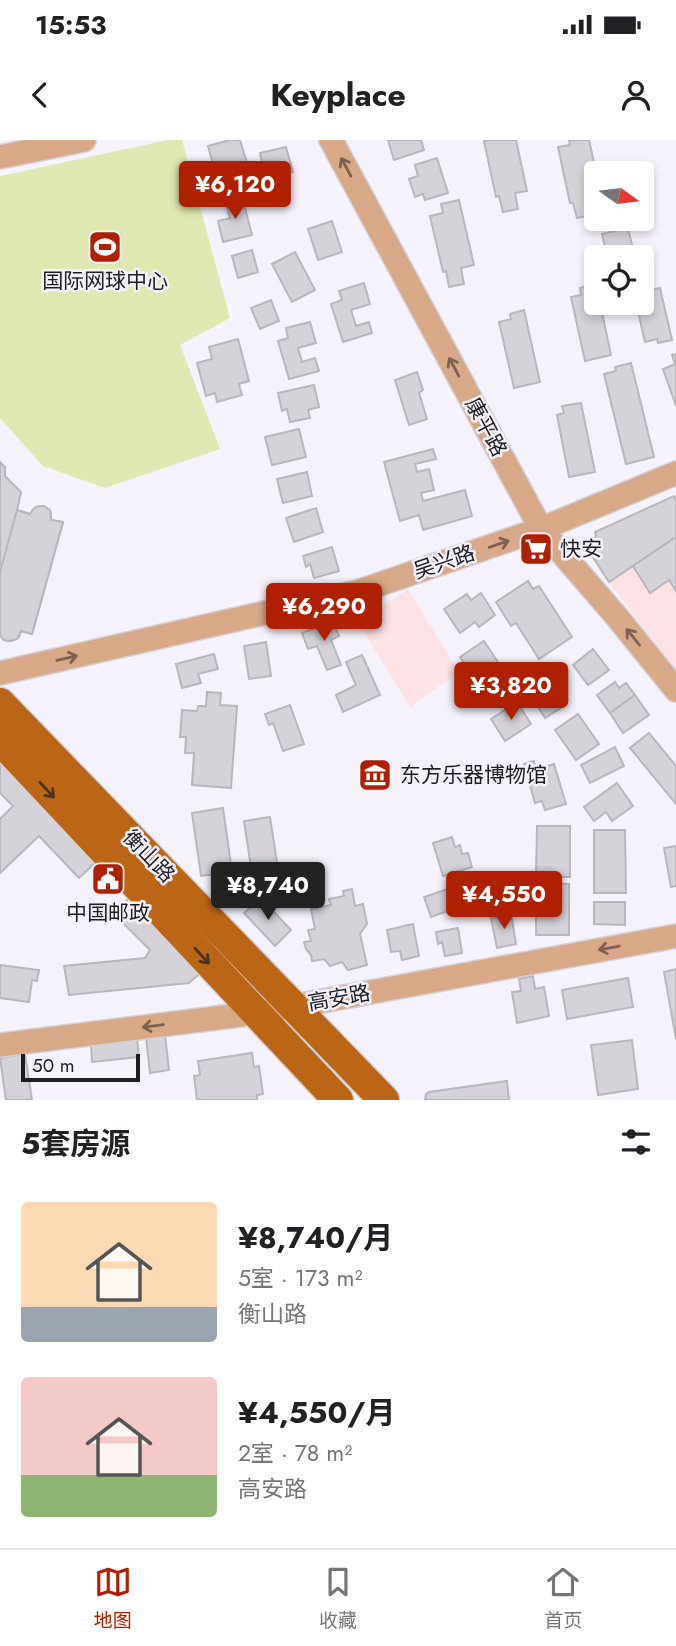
<!DOCTYPE html>
<html lang="zh">
<head>
<meta charset="utf-8">
<style>
  :root { --surface:#fff; --page:#f6f6f6; --text:#202124; --muted:#757577; --line:#e0e0e0; --accent:#ae2000 }
  body { margin:0; font-family:Jost,"Noto Sans SC",sans-serif; background:var(--page); color:var(--text); height:100vh; display:flex; flex-direction:column; font-size:26px; white-space:nowrap }
  * { box-sizing:border-box; margin:0 }
  p { font-size:23px; color:var(--muted) }
  .icon { flex:none; width:38px; height:38px; fill:none; stroke:currentColor; stroke-width:2; stroke-linecap:round; stroke-linejoin:round }
  .map { position:relative; height:960px; overflow:hidden }
  .side { display:flex; flex-direction:column; background:var(--surface); flex:1 }
  .side>* { flex:none }
  .needle { width:46px; rotate:104deg }
  .buttons { position:absolute; left:584px; top:21px; display:grid; gap:14px }
  .buttons a { display:grid; place-items:center; width:70px; height:70px; border-radius:7px; background:var(--surface); box-shadow:0 4px 10px #0003; font-size:35px }
  .scale { position:absolute; left:21px; bottom:18px; width:119px; box-sizing:border-box; padding-left:7px; border:4px solid #1e1d20; border-top:0; font-size:19px; line-height:24px; white-space:nowrap; color:#1e1d20; -webkit-text-stroke:5px #f5f2fb; paint-order:stroke }
  .price { position:absolute; translate:-50% -60px; padding:0 16px; border-radius:7px; background:var(--accent); color:#fff; font-size:23px; line-height:46px; filter:drop-shadow(0 2px 4px #0008) }
  .price::after { content:''; position:absolute; left:50%; top:42px; width:21px; height:16px; margin-left:-10px; background:inherit; clip-path:polygon(0 0,100% 0,50% 100%) }
  .price.on { background:#222; color:#fff }
  ul { padding:0; list-style:none }
  li { display:flex; align-items:center; gap:21px; height:175px; padding:0 21px }
  li span { display:grid; place-items:center; flex:none; width:196px; height:140px; border-radius:7px; color:#555 }
  li>.icon { margin-inline-start:auto }
  span .icon { width:84px; height:84px; fill:#fffc; stroke-width:1 }
  li b { font-size:30px }
  h2 { display:flex; justify-content:space-between; align-items:center; height:84px; padding:0 21px; font-size:30px }
  .status { display:flex; justify-content:space-between; align-items:center; height:49px; padding:0 35px; background:var(--surface); direction:ltr }
  .status svg { height:19px; fill:currentColor }
  header { display:flex; justify-content:space-between; align-items:center; height:91px; padding:0 21px; background:var(--surface); font-size:32px; font-weight:700 }
  .menu { display:flex; justify-content:space-around; align-items:center; height:98px; border-top:2px solid var(--line); background:var(--surface); font-size:19px; color:var(--muted) }
  .menu a { display:grid; justify-items:center; gap:4px }
  .menu .on { color:var(--accent) }
  .map>svg:first-child { display:block }
  .education { fill:#fde2e5 }
  .green { fill:#e0e8b1 }
  .building { fill:#d5d2da; stroke:#b9b6be; stroke-width:2 }
  .lines { fill:none; stroke-linecap:round; stroke-linejoin:round }
  .minor-casing { stroke:#d3d0d8; stroke-width:26 }
  .major-casing { stroke:#d3d0d8; stroke-width:33 }
  .minor { stroke:#d8a987; stroke-width:23 }
  .major { stroke:#ba6616; stroke-width:30 }
  .oneway { stroke:#7b6354 }
  .oneway2 { stroke:#4d331d }
  .labels { text-anchor:middle; dominant-baseline:central; stroke-width:5; stroke-linejoin:round; paint-order:stroke }
  .poi-label { font-size:21px; fill:#1e1d20; stroke:#f5f2fb }
  .street-label { font-size:21px; fill:#1e1d20; stroke:#f5f2fb }
</style>
</head>
<body>
<div class="status"><b>15:53</b><svg viewBox="0 0 49 12"><path d="M0 12V9h3v3zM5 12V6h3v6zM10 12V3h3v9zM15 12V0h3v12zM26 1h20v11H26zM47 4h2v5h-2z"/></svg></div>
<header><svg class="icon" aria-label="back" viewBox="0 0 24 24"><path d="M15 5l-7 7 7 7"/></svg>Keyplace<svg class="icon" aria-label="person" viewBox="0 0 24 24"><circle cx="12" cy="8" r="4"/><path d="M4 21q1-7 8-7t8 7"/></svg></header>
<div class="map">
<svg width="676" height="960" viewBox="0 0 676 960">
  <rect width="100%" height="100%" fill="#f5f2fb"/>
  <g class="education">
    <polygon points="676,397 676,531 609,442"/>
    <polygon points="408,449 459,532 410,567 358,483"/>
  </g>
  <polygon class="green" points="168,0 182,0 230,178 180,205 220,309 105,348 43,326 0,278 0,36"/>
  <g class="building">
    <polygon points="230,0 240,0 250,33 218,42 208,6"/>
    <polygon points="388,0 421,0 424,10 394,20"/>
    <polygon points="488,0 516,0 527,51 515,53 518,69 503,72 499,56 496,57 484,1"/>
    <polygon points="569,0 589,0 597,36 597,58 589,60 592,75 577,78 573,63 570,63 558,7 570,5"/>
    <polygon points="286,7 293,32 266,39 260,13"/>
    <polygon points="437,18 448,53 425,60 423,54 415,57 409,39 418,36 415,25"/>
    <polygon points="242,56 252,95 223,102 218,81 230,78 225,60"/>
    <polygon points="459,60 474,125 461,128 464,144 449,147 446,131 443,132 430,76 443,73 441,64"/>
    <polygon points="332,81 342,112 318,120 308,89"/>
    <polygon points="627,84 635,117 607,117 602,94 615,91 613,87"/>
    <polygon points="252,110 258,132 238,138 232,116"/>
    <polygon points="295,112 315,150 292,162 272,124"/>
    <polygon points="364,143 370,164 351,170 356,186 369,182 372,193 343,202 331,164 342,160 339,151"/>
    <polygon points="595,144 597,163 600,163 611,215 585,221 571,157 581,155 580,148"/>
    <polygon points="660,148 672,200 658,203 657,199 645,202 636,163 642,163 642,156 648,155 647,151"/>
    <polygon points="271,160 279,181 260,189 251,168"/>
    <polygon points="524,170 540,242 514,248 499,182 511,179 510,174"/>
    <polygon points="310,182 316,203 298,208 302,222 315,218 319,231 289,239 278,201 288,198 286,188"/>
    <polygon points="238,199 249,241 239,244 242,255 217,262 215,253 206,256 197,223 212,219 209,207"/>
    <polygon points="676,214 676,266 663,229 675,224 672,215"/>
    <polygon points="631,223 654,317 626,324 604,234 616,231 615,227"/>
    <polygon points="417,232 423,250 419,253 427,279 409,285 395,240"/>
    <polygon points="314,245 319,267 308,270 310,278 290,282 287,269 282,271 278,253"/>
    <polygon points="581,263 595,332 569,337 557,275 564,273 562,266"/>
    <polygon points="299,289 306,317 272,325 265,297"/>
    <polygon points="433,309 436,319 415,324 417,332 429,329 434,350 421,353 423,361 465,350 472,376 423,390 419,375 400,381 384,322"/>
    <polygon points="0,322 5,327 5,336 21,352 17,370 30,374 36,367 44,366 51,372 51,380 63,382 32,494 21,491 19,497 12,501 4,500 0,495"/>
    <polygon points="307,332 312,356 283,363 277,339"/>
    <polygon points="674,356 676,361 676,397 609,442 591,414 593,401 596,396 595,392"/>
    <polygon points="40,366 44,366 50,370 51,380 63,382 32,494 21,491 17,499 9,501 4,500 0,495 0,432 17,370 30,374 34,368"/>
    <polygon points="316,368 323,392 294,402 286,378"/>
    <polygon points="676,397 676,451 669,440 650,453 633,426"/>
    <polygon points="332,407 339,431 314,438 310,424 306,427 303,416"/>
    <polygon points="528,441 533,449 539,446 572,497 539,519 516,483 511,486 496,462"/>
    <polygon points="481,453 495,475 479,487 475,482 460,493 444,469 467,454 471,460"/>
    <polygon points="333,481 339,496 331,500 341,525 327,530 317,506 308,509 302,493"/>
    <polygon points="484,501 517,551 493,567 460,517"/>
    <polygon points="266,502 271,536 249,539 244,506"/>
    <polygon points="593,509 609,530 588,545 573,525"/>
    <polygon points="214,514 218,529 198,534 201,543 182,548 176,524"/>
    <polygon points="362,515 380,555 343,572 336,555 356,545 346,522"/>
    <polygon points="552,542 567,564 545,578 531,556"/>
    <polygon points="615,542 619,548 626,543 635,555 610,573 597,555"/>
    <polygon points="207,552 221,553 220,565 237,566 231,648 192,645 194,613 185,613 186,597 180,597 182,570 197,571 198,566 206,566"/>
    <polygon points="635,555 649,575 623,593 610,573"/>
    <polygon points="517,562 531,584 505,601 491,579"/>
    <polygon points="290,565 304,604 283,611 273,583 269,585 265,574"/>
    <polygon points="578,574 599,604 576,620 555,590"/>
    <polygon points="649,593 676,626 676,664 630,608"/>
    <polygon points="615,607 624,626 590,643 581,625"/>
    <polygon points="0,616 98,720 79,738 39,696 0,733 0,679 13,666 0,653"/>
    <polygon points="534,621 536,629 554,624 566,664 545,670 542,661 535,663 524,624"/>
    <polygon points="617,643 633,666 612,681 606,672 594,681 584,667"/>
    <polygon points="223,668 232,732 201,736 192,673"/>
    <polygon points="270,677 280,742 254,747 244,681"/>
    <polygon points="537,686 570,686 570,737 536,737"/>
    <polygon points="594,690 625,690 626,753 594,753"/>
    <polygon points="452,697 455,707 460,705 462,714 468,713 472,727 443,736 433,703"/>
    <polygon points="676,706 676,746 671,747 664,708"/>
    <polygon points="495,732 506,763 494,767 493,763 484,766 475,740"/>
    <polygon points="536,743 569,744 569,795 536,795"/>
    <polygon points="456,746 462,766 431,777 424,757"/>
    <polygon points="352,749 355,766 363,764 367,784 360,794 367,825 348,830 342,822 330,826 324,819 312,821 311,815 306,809 304,802 311,801 308,790 315,789 311,769 331,765 329,759 344,756 343,751"/>
    <polygon points="131,756 199,828 198,835 189,843 69,855 64,826 145,818 150,810 114,774"/>
    <polygon points="261,758 291,790 275,806 244,773"/>
    <polygon points="594,762 625,762 625,785 594,784"/>
    <polygon points="511,774 516,804 497,808 491,778"/>
    <polygon points="413,784 419,816 402,820 400,811 391,812 387,790"/>
    <polygon points="458,788 462,813 445,816 442,802 438,804 436,792"/>
    <polygon points="0,825 39,830 37,841 32,840 29,862 0,858"/>
    <polygon points="676,829 676,899 664,832"/>
    <polygon points="533,836 535,849 544,847 549,876 517,883 512,852 521,851 519,839"/>
    <polygon points="628,838 633,867 567,879 562,850"/>
    <polygon points="165,895 169,930 150,933 146,897"/>
    <polygon points="137,899 139,917 92,922 91,904"/>
    <polygon points="632,900 638,949 598,955 591,905"/>
    <polygon points="252,913 254,927 259,926 263,954 257,955 257,960 197,960 194,936 200,935 198,921"/>
    <polygon points="25,914 32,960 6,960 0,918"/>
    <polygon points="507,941 509,960 425,960 426,954 429,952"/>
  </g>
  <g class="lines">
    <defs>
      <g id="minor">
        <polyline points="331,0 541,389 617,477 676,550"/>
        <polyline points="0,17 84,0"/>
        <polyline points="0,533 357,452 541,389 676,333"/>
        <polyline points="0,905 257,873 676,796"/>
      </g>
      <g id="major">
        <polyline points="0,563 384,960"/>
        <polyline points="0,600 338,960"/>
      </g>
    </defs>
    <use href="#minor" class="minor-casing"/>
    <use href="#major" class="major-casing"/>
    <use href="#minor" class="minor"/>
    <use href="#major" class="major"/>
  </g>
  <defs><path id="oneway-shaft" d="M-6 0H5M1.5-3L5.5 0L1.5 3" fill="none" stroke-width="1.6" stroke-linecap="round" stroke-linejoin="round" transform="scale(1.75)"/></defs>
  <g class="oneway">
    <use href="#oneway-shaft" transform="translate(346 27) rotate(-118)"/>
    <use href="#oneway-shaft" transform="translate(454 227) rotate(-118)"/>
    <use href="#oneway-shaft" transform="translate(499 404) rotate(-19)"/>
    <use href="#oneway-shaft" transform="translate(633 497) rotate(-129)"/>
    <use href="#oneway-shaft" transform="translate(67 518) rotate(-13)"/>
    <use href="#oneway-shaft" transform="translate(609 808) rotate(170)"/>
    <use href="#oneway-shaft" transform="translate(153 886) rotate(173)"/>
  </g>
  <g class="oneway2">
    <use href="#oneway-shaft" transform="translate(47 650) rotate(47)"/>
    <use href="#oneway-shaft" transform="translate(202 816) rotate(47)"/>
  </g>
  <defs>
    <symbol id="stadium-square" viewBox="-11 -11 22 22"><rect x="-9" y="-9" width="18" height="18" rx="4" fill="#ae2000" stroke="#f5f2fb"/><path d="M0-5a6.5 5 0 1 0 0 10a6.5 5 0 1 0 0-10ZM-3.5-1.8h7v3.6h-7Z" fill="#fff"/></symbol>
    <symbol id="supermarket-square" viewBox="-11 -11 22 22"><rect x="-9" y="-9" width="18" height="18" rx="4" fill="#ae2000" stroke="#f5f2fb"/><path d="M-6-5.5h2.5l.6 2H6L4.5 2H-2.5L-4.4-4H-6ZM-1.5 3.2a1.3 1.3 0 1 0 .1 0ZM3 3.2a1.3 1.3 0 1 0 .1 0Z" fill="#fff"/></symbol>
    <symbol id="museum-square" viewBox="-11 -11 22 22"><rect x="-9" y="-9" width="18" height="18" rx="4" fill="#ae2000" stroke="#f5f2fb"/><path d="M0-6L6-3V-2H-6V-3ZM-5-1h2V3h-2ZM-1-1h2V3h-2ZM3-1h2V3H3ZM-6 4H6V6H-6Z" fill="#fff"/></symbol>
    <symbol id="civic-square" viewBox="-11 -11 22 22"><rect x="-9" y="-9" width="18" height="18" rx="4" fill="#ae2000" stroke="#f5f2fb"/><path d="M-.6-6.5H3V-4.5H.6V-3L4-1V1h2V6H-6V1h2V-1L-.6-3ZM-1.2 2.5V6h2.4V2.5Z" fill="#fff"/></symbol>
  </defs>
  <g fill-rule="evenodd">
    <use href="#stadium-square" x="86" y="88" width="38" height="38"/>
    <use href="#supermarket-square" x="517" y="390" width="38" height="38"/>
    <use href="#museum-square" x="356" y="616" width="38" height="38"/>
    <use href="#civic-square" x="89" y="720" width="38" height="38"/>
  </g>
  <g class="labels">
    <g class="poi-label">
      <text x="105" y="141">国际网球中心</text>
      <text x="560" y="409" text-anchor="start">快安</text>
      <text x="400" y="635" text-anchor="start">东方乐器博物馆</text>
      <text x="108" y="773">中国邮政</text>
    </g>
    <g class="street-label">
      <text transform="translate(486 287) rotate(62)">康平路</text>
      <text transform="translate(444 422) rotate(-19)">吴兴路</text>
      <text transform="translate(149 716) rotate(46)">衡山路</text>
      <text transform="translate(339 858) rotate(-10)">高安路</text>
    </g>
  </g>
</svg>
<div class="buttons">
<a><svg class="needle" viewBox="-14 -14 28 28"><path d="M0-13l5 13h-10z" fill="#e53935"/><path d="M0 13l5-13h-10z" fill="#757577"/></svg></a>
<a><svg class="icon" aria-label="locate" viewBox="0 0 24 24"><circle cx="12" cy="12" r="6"/><path d="M12 2v4M12 18v4M2 12h4M18 12h4"/></svg></a>
</div>
<div class="scale">50 m</div>
<b class="price" style="left:235px;top:81px">¥6,120</b>
<b class="price" style="left:324px;top:503px">¥6,290</b>
<b class="price" style="left:511px;top:582px">¥3,820</b>
<b class="price on" style="left:268px;top:782px">¥8,740</b>
<b class="price" style="left:504px;top:791px">¥4,550</b>
</div>
<section class="side">
<h2>5套房源<svg class="icon" aria-label="filters" viewBox="0 0 24 24"><path d="M4 7h16M4 17h16"/><circle cx="9" cy="7" r="2"/><circle cx="15" cy="17" r="2"/></svg></h2>
<ul>
<li><span style="background:linear-gradient(#ffd9b3 75%,#9aa5b1 0)"><svg class="icon" aria-label="home" viewBox="0 0 24 24"><path d="M3 11l9-7 9 7M6 9v11h12V9"/></svg></span><div><b>¥8,740/月</b><p>5室 · 173 m²</p><p>衡山路</p></div></li>
<li><span style="background:linear-gradient(#f6c9c9 70%,#8fb573 0)"><svg class="icon" aria-label="home" viewBox="0 0 24 24"><path d="M3 11l9-7 9 7M6 9v11h12V9"/></svg></span><div><b>¥4,550/月</b><p>2室 · 78 m²</p><p>高安路</p></div></li>
</ul>
</section>
<nav class="menu">
<a class="on"><svg class="icon" aria-label="map" viewBox="0 0 24 24"><path d="M3 6l6-2 6 2 6-2v14l-6 2-6-2-6 2zM9 4v14M15 6v14"/></svg>地图</a>
<a><svg class="icon" aria-label="saved" viewBox="0 0 24 24"><path d="M7 4h10v16l-5-4-5 4z"/></svg>收藏</a>
<a><svg class="icon" aria-label="home" viewBox="0 0 24 24"><path d="M3 11l9-7 9 7M6 9v11h12V9"/></svg>首页</a>
</nav>
</body>
</html>
